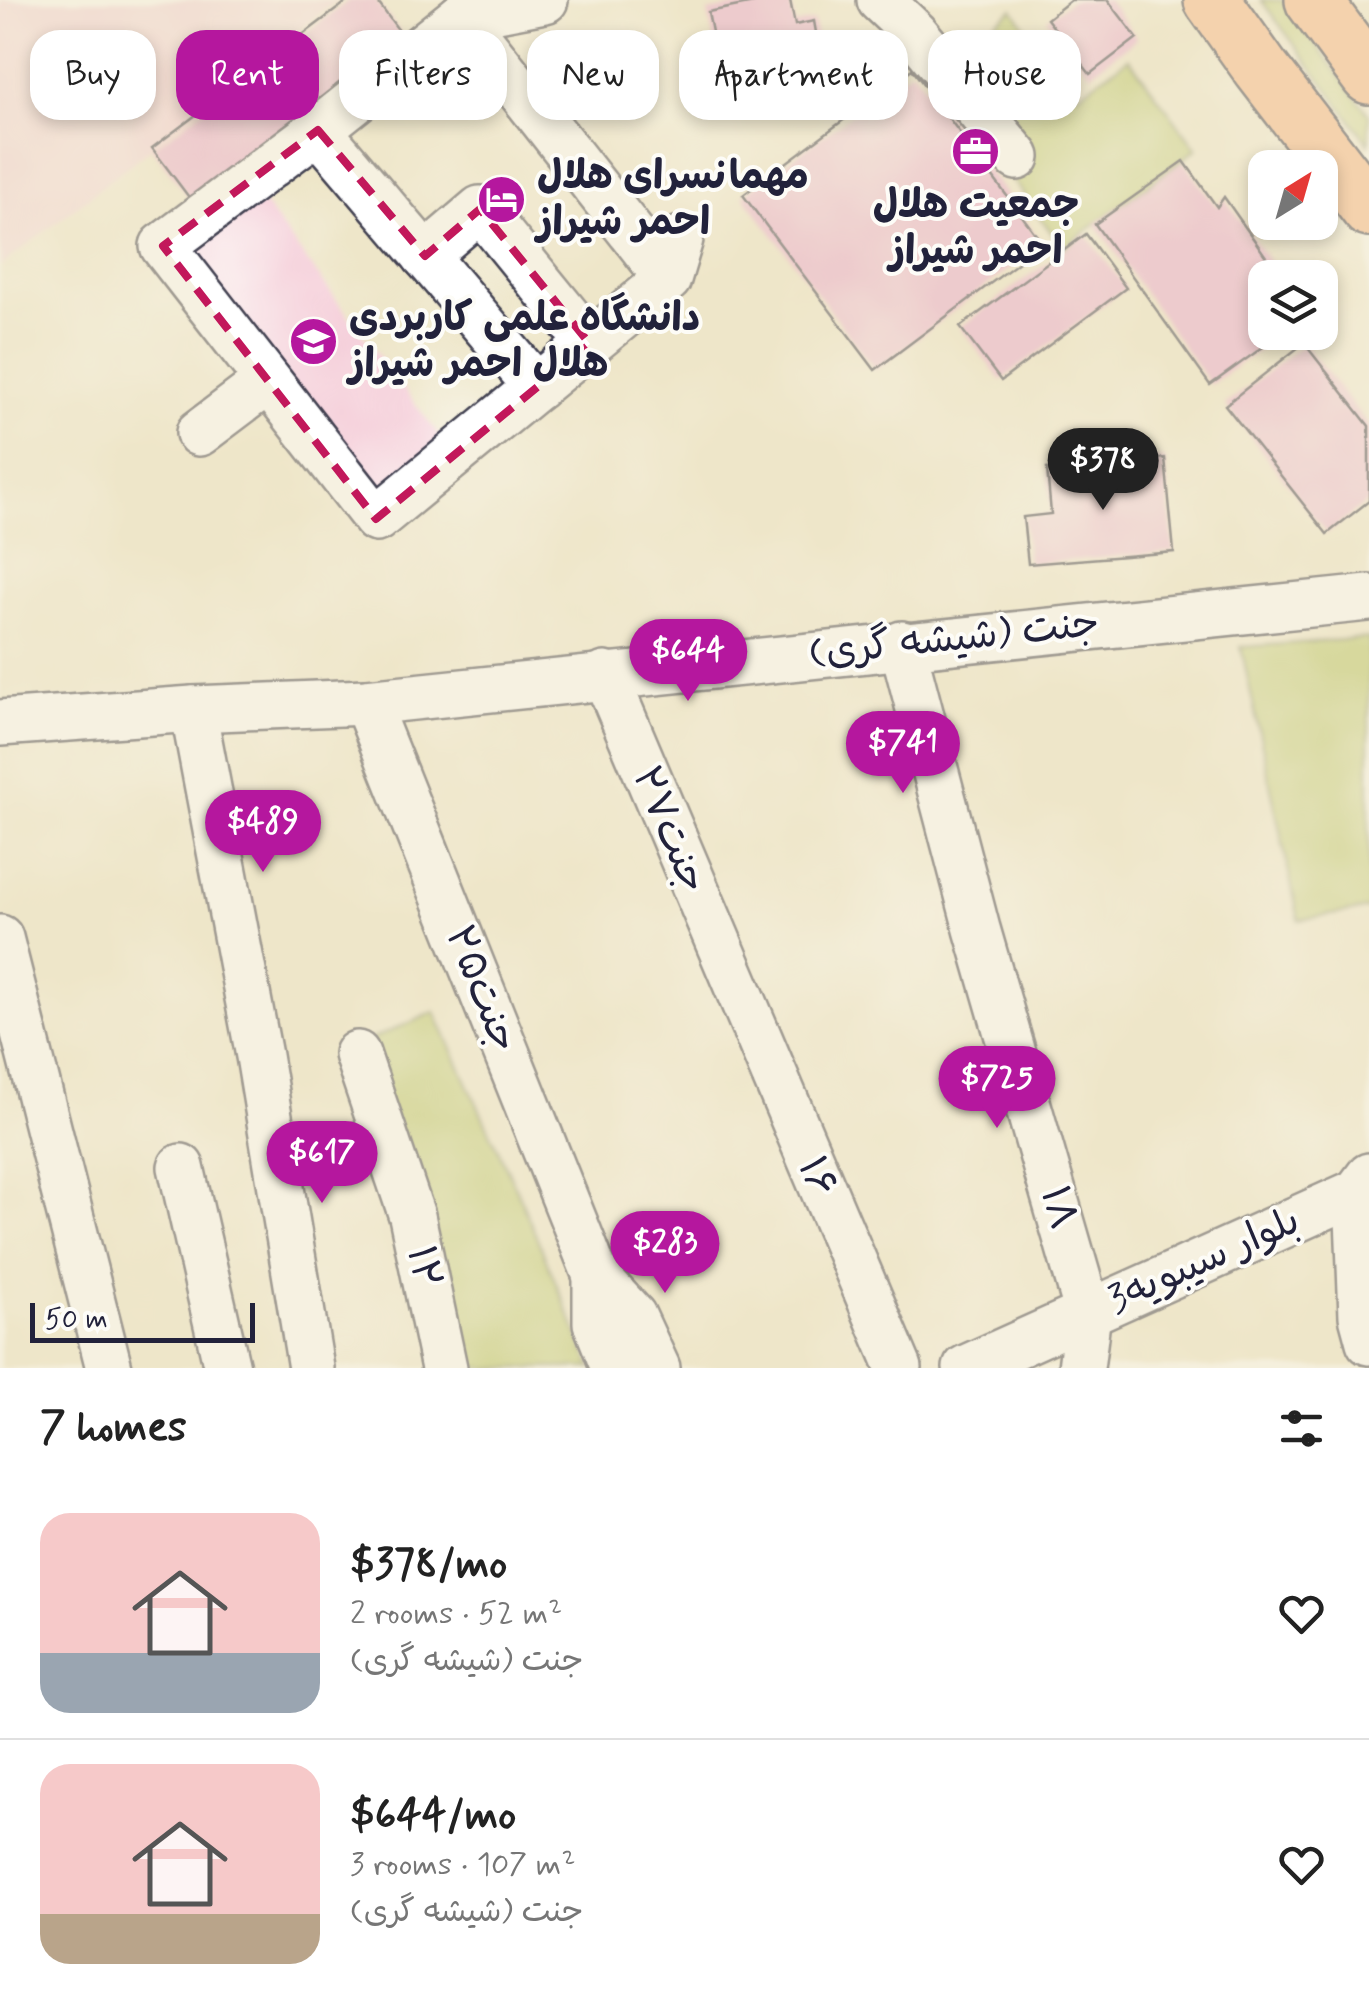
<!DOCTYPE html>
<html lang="en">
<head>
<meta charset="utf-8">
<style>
  :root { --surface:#fff; --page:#f2f2f2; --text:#222; --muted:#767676; --line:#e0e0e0; --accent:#b5179e }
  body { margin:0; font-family:Mynerve,"Playpen Sans Arabic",sans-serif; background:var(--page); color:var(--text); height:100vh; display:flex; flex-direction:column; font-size:38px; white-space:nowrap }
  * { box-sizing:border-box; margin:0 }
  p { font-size:32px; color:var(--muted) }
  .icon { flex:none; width:55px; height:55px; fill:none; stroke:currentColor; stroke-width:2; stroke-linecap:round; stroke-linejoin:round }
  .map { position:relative; height:1368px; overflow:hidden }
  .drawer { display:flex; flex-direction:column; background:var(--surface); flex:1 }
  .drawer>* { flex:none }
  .top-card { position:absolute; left:30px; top:30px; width:1310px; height:90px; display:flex; gap:20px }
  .needle { width:65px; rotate:37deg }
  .fabs { position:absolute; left:1248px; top:150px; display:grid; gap:20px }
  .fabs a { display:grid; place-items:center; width:90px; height:90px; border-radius:20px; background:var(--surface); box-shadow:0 5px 15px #0003; font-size:50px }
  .scale { position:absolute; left:30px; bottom:25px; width:225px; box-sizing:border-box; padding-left:10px; border:5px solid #22223b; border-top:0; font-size:28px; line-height:35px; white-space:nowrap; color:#22223b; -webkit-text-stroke:8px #fdfcf7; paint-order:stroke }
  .price { position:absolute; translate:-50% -85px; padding:0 22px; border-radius:35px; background:var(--accent); color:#fff; font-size:32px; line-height:65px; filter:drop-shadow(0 2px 5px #0008) }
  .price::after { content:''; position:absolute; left:50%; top:60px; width:30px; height:22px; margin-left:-15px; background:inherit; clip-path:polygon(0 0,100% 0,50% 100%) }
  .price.selected { background:#222; color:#fff }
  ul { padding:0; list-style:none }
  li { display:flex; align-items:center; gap:30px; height:250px; padding:0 40px }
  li+li { border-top:2px solid var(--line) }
  li span { display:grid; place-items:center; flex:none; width:280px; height:200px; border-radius:30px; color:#555 }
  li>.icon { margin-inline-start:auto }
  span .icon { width:120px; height:120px; fill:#fffc; stroke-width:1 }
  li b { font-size:42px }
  h2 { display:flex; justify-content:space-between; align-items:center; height:120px; padding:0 40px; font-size:42px }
  .tag { padding:0 35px; border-radius:30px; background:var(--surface); box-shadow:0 5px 15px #0003; font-size:35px; line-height:90px }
  .tag.selected { background:var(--accent); color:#fff }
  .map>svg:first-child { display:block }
  .built { fill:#f5cfda }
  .green { fill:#bac769; stroke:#6e7452; stroke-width:2.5 }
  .building { fill:#ecabd2 }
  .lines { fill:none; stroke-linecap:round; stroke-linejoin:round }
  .minor-casing { stroke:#413f50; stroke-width:50 }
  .major-casing { stroke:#413f50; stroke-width:60 }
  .minor { stroke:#fff; stroke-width:45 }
  .major { stroke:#fbbb8d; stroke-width:55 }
  .marked { fill:none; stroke:#c2185b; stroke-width:8; stroke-dasharray:20 12; stroke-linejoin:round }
  .labels { text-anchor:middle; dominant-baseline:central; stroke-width:8; stroke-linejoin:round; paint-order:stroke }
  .poi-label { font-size:40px; font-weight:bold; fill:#22223b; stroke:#fdfcf7; text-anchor:start }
  .street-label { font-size:40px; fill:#22223b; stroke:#fdfcf7 }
</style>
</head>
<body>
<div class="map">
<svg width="1369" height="1368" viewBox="0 0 1369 1368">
  <rect width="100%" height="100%" fill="#fdfcf7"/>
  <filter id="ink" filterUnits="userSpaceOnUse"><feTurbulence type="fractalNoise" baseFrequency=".01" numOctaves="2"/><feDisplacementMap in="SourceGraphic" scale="20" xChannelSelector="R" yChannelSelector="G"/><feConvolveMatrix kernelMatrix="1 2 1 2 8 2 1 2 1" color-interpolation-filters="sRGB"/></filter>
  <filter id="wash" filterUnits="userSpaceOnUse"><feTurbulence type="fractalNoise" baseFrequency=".0048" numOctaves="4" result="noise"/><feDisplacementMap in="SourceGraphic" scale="40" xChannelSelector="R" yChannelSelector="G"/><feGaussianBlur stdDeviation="2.25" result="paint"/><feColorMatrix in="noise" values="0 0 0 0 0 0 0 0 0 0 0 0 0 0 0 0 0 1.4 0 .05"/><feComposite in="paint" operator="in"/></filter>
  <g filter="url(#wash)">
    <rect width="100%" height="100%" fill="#eee6c9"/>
    <g class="built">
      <polygon points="0,0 338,0 0,267"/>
      <polygon points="254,191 445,443 375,498 184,241"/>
    </g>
    <g class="green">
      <polygon points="1261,0 1282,0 1369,114 1369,144"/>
      <polygon points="1013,9 1077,95 1129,58 1197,149 1063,248 931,71"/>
      <polygon points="1369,638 1369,909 1299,920 1241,647"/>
      <polygon points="435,1012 518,1193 592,1368 459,1368 367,1041"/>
    </g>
    <g id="blocks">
      <g class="building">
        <polygon points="349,0 376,0 411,47 197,208 152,148"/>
        <polygon points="769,0 790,0 795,25 814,21 821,61 803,64 809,92 727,107 708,12"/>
        <polygon points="1071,0 1108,0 1137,38 1090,74 1047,19"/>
        <polygon points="912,69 1043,244 875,370 743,195"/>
        <polygon points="1184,161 1217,207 1224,197 1281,278 1265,278 1263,295 1265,332 1284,332 1210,385 1095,224"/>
        <polygon points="1086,234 1126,288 1001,381 960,327"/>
        <polygon points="1304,343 1369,426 1369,501 1327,534 1225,405"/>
        <polygon points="1165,458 1174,552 1028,564 1023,517 1051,514 1047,469"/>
      </g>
    </g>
  </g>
  <g filter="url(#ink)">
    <use href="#blocks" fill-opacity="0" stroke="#413f50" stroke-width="2.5"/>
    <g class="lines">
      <defs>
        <g id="minor">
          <polyline points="880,0 915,33 1017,157"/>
          <polyline points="461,16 545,0"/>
          <polyline points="318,130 537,387"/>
          <polyline points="425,256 480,209 590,344"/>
          <polyline points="668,279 461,16 318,130 163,246 376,519 668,279 680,239"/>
          <polyline points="199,433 268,381"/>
          <polyline points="902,644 977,929 1088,1313 1081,1368"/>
          <polyline points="605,675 899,1368"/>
          <polyline points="366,702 596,1276 633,1316 657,1368"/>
          <polyline points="193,709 259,1056 311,1368"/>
          <polyline points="0,723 193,709 366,702 1369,598"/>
          <polyline points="0,938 109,1368"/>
          <polyline points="357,1054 412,1216 444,1368"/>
          <polyline points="181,1167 227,1368"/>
          <polyline points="1357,1192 1362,1316 1369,1342"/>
          <polyline points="596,1276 596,1323 614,1368"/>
          <polyline points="966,1368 1357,1192 1369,1176"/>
        </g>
        <g id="major">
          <polyline points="1212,0 1261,69 1369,209"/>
          <polyline points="1313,0 1369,76"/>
        </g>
      </defs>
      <use href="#minor" class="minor-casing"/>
      <use href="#major" class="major-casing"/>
      <use href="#minor" class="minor"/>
      <use href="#major" class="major"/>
    </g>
  </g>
  <path d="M0 0H1369V1368H0ZM318,130L425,256L480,209L590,344L376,519L163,246Z" fill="#eee6c9" fill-opacity=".55" fill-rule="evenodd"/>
  <path class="marked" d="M318,130L425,256L480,209L590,344L376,519L163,246Z"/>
  <defs>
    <symbol id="office-disc" viewBox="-11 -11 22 22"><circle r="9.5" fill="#b5179e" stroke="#fdfcf7"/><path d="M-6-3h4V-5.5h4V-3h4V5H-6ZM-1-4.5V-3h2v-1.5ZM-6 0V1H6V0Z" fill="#fff"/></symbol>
    <symbol id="hotel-disc" viewBox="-11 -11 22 22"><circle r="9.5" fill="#b5179e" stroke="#fdfcf7"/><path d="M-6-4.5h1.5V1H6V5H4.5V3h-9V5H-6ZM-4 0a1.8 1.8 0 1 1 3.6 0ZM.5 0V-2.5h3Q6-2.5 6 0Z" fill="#fff"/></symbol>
    <symbol id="university-disc" viewBox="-11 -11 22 22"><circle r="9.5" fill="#b5179e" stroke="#fdfcf7"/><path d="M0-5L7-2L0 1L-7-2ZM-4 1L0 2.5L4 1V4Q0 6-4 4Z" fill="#fff"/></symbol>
  </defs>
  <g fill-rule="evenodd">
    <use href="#office-disc" x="948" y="124" width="55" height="55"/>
    <use href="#hotel-disc" x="474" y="172" width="55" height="55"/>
    <use href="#university-disc" x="286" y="314" width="55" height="55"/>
  </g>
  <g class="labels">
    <g class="poi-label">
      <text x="537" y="177">مهمانسرای هلال<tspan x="537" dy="46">احمر شیراز</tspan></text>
      <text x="976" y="206" text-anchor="middle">جمعیت هلال<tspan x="976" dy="46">احمر شیراز</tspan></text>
      <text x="349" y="319">دانشگاه علمی کاربردی<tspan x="349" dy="46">هلال احمر شیراز</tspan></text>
    </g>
    <g class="street-label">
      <text transform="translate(954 639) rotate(-6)">جنت (شیشه گری)</text>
      <text transform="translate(669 830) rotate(67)">جنت۲۷</text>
      <text transform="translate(481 989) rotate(68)">جنت۲۵</text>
      <text transform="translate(816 1177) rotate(67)">۱۶</text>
      <text transform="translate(1058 1208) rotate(74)">۱۸</text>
      <text transform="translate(1204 1261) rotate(-24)">3بلوار سیبویه</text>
      <text transform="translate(423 1267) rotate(78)">۱۲</text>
    </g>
  </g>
</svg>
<div class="fabs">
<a><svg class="needle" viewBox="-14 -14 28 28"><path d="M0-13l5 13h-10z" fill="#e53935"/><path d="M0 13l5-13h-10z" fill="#767676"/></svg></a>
<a><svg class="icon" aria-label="layers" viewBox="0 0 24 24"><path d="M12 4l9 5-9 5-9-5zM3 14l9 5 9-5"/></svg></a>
</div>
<div class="scale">50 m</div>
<b class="price selected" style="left:1103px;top:513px">$378</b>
<b class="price" style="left:688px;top:704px">$644</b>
<b class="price" style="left:903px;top:796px">$741</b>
<b class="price" style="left:263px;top:875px">$489</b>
<b class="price" style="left:997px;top:1131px">$725</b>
<b class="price" style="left:322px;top:1206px">$617</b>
<b class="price" style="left:665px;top:1296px">$283</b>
<div class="top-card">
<a class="tag">Buy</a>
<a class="tag selected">Rent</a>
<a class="tag">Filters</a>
<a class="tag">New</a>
<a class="tag">Apartment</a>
<a class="tag">House</a>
</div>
</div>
<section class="drawer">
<h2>7 homes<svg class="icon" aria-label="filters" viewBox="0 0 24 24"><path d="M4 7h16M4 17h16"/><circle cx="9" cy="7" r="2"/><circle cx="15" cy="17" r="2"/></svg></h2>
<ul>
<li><span style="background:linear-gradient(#f6c9c9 70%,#9aa5b1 0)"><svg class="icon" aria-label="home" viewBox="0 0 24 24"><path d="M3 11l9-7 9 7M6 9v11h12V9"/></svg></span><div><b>$378/mo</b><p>2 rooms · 52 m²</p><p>جنت (شیشه گری)</p></div><svg class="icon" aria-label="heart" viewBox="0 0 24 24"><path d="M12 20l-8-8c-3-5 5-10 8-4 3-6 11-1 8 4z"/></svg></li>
<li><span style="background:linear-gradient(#f6c9c9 75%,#b9a48a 0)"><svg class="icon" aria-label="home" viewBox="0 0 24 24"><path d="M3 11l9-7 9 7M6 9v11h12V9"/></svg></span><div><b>$644/mo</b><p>3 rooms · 107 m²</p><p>جنت (شیشه گری)</p></div><svg class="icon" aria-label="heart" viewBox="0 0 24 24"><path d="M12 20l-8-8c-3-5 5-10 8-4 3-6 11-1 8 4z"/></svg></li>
</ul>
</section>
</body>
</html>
